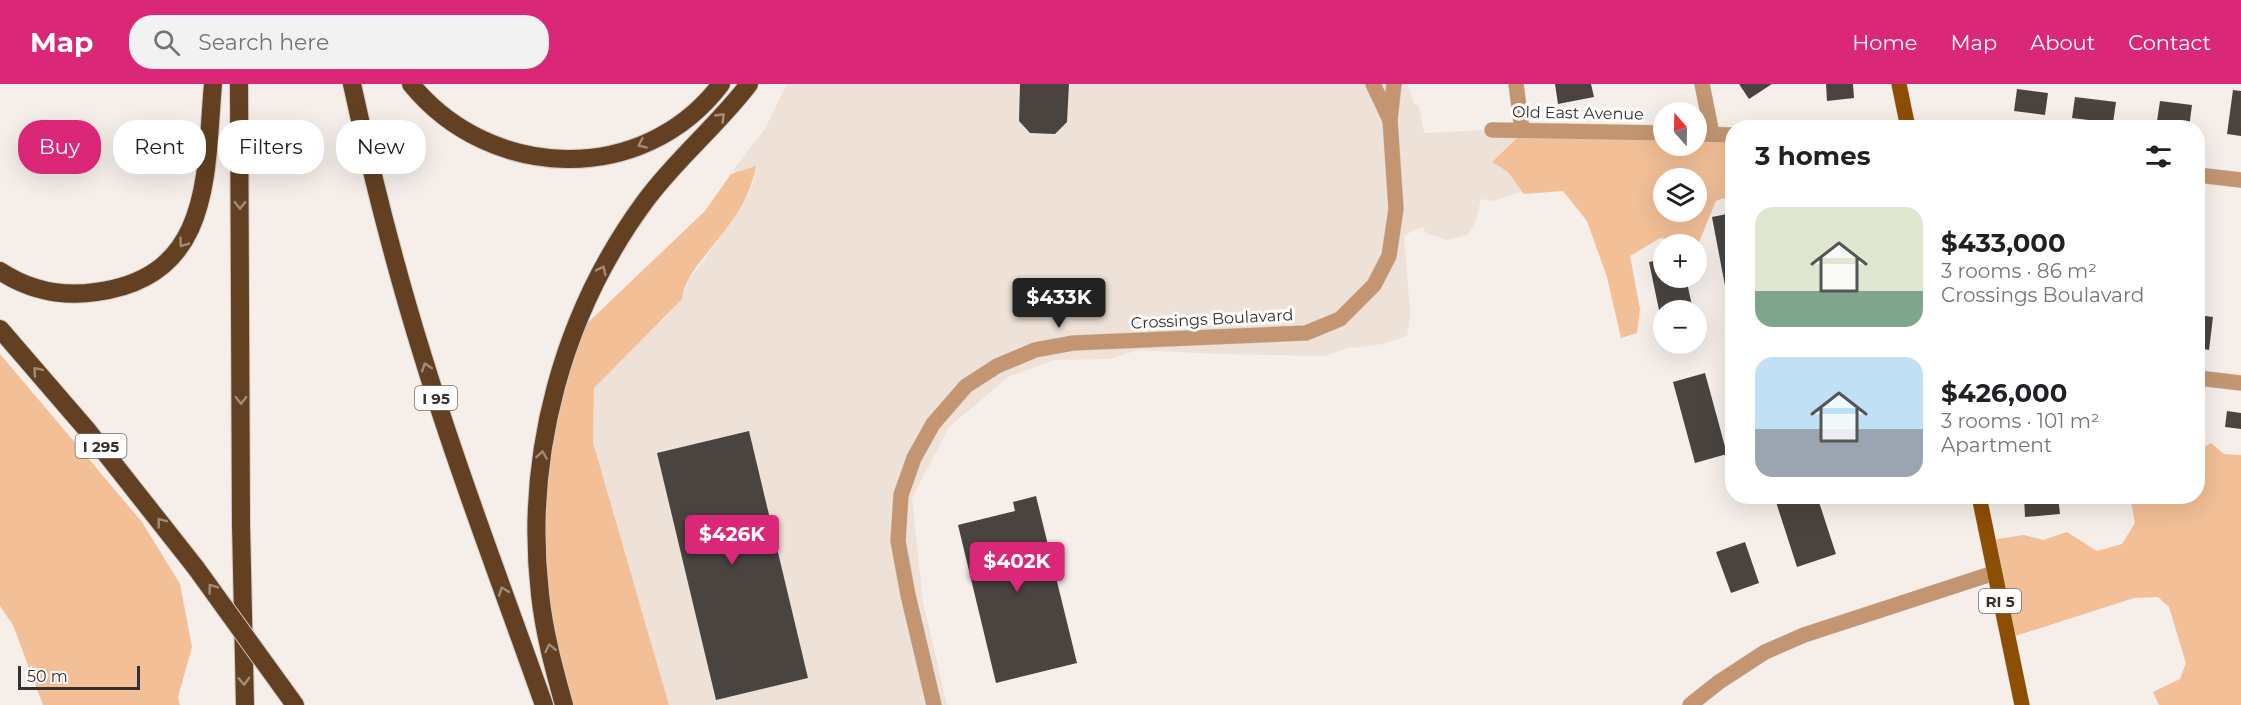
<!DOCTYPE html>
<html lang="en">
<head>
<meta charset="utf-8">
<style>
  :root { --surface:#fff; --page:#f2f2f2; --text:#202124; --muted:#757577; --accent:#db2777 }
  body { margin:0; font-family:Montserrat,sans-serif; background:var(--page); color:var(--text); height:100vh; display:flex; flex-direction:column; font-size:22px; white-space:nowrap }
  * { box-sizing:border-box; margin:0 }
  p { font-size:20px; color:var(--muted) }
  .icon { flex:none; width:33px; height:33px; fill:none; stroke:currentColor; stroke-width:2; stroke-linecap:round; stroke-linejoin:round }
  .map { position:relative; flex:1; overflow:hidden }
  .drawer { position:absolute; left:1725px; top:36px; width:480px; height:384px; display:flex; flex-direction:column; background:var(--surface); border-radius:24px; box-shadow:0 6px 24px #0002 }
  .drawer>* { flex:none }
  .banner { position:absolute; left:18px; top:36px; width:570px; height:54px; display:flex; gap:12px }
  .needle { width:39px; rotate:340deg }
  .controls { position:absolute; left:1653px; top:18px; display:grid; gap:12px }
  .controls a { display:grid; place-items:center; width:54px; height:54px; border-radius:50%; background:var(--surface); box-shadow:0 6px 24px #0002; font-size:30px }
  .scale { position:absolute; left:18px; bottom:15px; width:122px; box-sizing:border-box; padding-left:6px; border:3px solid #34312f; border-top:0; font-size:16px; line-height:21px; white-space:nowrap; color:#34312f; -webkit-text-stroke:4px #fefdfc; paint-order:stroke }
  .price { position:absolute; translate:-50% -51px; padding:0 14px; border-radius:6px; background:var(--accent); color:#fff; font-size:20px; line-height:39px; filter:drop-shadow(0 2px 3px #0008) }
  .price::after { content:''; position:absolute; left:50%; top:36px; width:18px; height:14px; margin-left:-9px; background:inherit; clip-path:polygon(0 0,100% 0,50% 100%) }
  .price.current { background:#222; color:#fff }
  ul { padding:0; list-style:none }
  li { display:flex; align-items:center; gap:18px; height:150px; padding:0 30px }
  li span { display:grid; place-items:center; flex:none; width:168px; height:120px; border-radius:18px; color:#555 }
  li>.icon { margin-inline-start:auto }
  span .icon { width:72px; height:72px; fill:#fffc; stroke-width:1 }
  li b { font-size:26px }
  h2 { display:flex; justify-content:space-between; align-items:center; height:72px; padding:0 30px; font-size:26px }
  .chip { padding:0 21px; border-radius:24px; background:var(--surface); box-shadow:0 6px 24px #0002; font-size:21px; line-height:54px }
  .chip.current { background:var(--accent); color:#fff }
  header { display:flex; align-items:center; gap:36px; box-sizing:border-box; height:84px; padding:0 30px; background:var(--accent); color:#fff }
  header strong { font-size:28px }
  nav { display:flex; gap:33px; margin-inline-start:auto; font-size:21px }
  .search { width:420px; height:54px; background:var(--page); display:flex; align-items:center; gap:15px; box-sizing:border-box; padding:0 21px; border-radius:24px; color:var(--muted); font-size:22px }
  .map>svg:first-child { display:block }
  .built { fill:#eee1d7 }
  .green { fill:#f2bf96; fill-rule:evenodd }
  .building { fill:#4a4440 }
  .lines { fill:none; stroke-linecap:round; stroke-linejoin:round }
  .minor-casing { stroke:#d2ccc8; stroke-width:16 }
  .major-casing { stroke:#d2ccc8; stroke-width:16 }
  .highway-casing { stroke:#d2ccc8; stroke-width:20 }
  .minor { stroke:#c39671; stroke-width:15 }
  .major { stroke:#8c4e02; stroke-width:15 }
  .highway { stroke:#634021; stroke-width:18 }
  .highway-bridge-casing { stroke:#d2ccc8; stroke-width:20; stroke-linecap:butt }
  .highway-bridge { stroke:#634021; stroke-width:18 }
  .oneway { stroke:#a18c79 }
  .labels { text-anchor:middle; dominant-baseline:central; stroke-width:6; stroke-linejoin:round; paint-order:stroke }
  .shield { fill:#fefdfc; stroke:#716e6c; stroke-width:1.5 }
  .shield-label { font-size:15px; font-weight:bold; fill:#34312f }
  .street-label { font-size:16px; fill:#34312f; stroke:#fefdfc }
</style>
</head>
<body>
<header>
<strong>Map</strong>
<div class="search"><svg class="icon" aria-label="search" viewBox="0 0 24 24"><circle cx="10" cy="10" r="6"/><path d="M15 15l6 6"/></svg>Search here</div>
<nav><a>Home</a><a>Map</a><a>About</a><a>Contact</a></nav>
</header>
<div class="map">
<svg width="2241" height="621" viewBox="0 0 2241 621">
  <rect width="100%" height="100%" fill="#f5eee9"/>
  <polygon class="built" points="787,0 1407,0 1414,20 1419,22 1424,49 1526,44 1492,78 1508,88 1523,107 1494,117 1481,115 1476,136 1468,151 1447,156 1426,149 1423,143 1404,151 1410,229 1407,252 1382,260 1353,264 1350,263 1325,272 1219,270 1138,266 1110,275 1054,276 1008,293 949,343 912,414 923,518 947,621 669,621 593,357 594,304 654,242 664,235 683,209 689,196 731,139 753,100 755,83 736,90 733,86 765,45"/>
  <g class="green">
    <path d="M1527,44L1663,48L1664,62H1696L1697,48L1732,50V111L1716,117L1699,158L1660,154L1630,172L1640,225L1637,249L1621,254L1607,193L1587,137L1563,107L1524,110L1508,88L1492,78ZM1664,94H1696V128H1664Z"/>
    <path d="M756,82C752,103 742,124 729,141C716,160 683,192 682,215L594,304L593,358L669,621H574L564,599L548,538L540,442L549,350L578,248L705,127L731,90Z"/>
    <polygon points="0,270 142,438 180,500 192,563 178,613 180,621 43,621 13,541 0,522"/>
    <polygon points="2211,359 2224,370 2241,371 2241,621 2159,621 2153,608 2180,595 2186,579 2169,523 2158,513 2134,514 2009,554 1990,456 2024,451 2043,456 2067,448 2097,467 2122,460 2135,439 2130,413 2198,412 2198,367"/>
  </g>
  <g class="building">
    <polygon points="1020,0 1069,0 1067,38 1055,50 1030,49 1019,37"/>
    <polygon points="1555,0 1591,0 1594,13 1558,20"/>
    <polygon points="1739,0 1772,0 1749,15"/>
    <polygon points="1826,0 1853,0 1854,14 1827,17"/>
    <polygon points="2017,5 2048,9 2045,31 2014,27"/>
    <polygon points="2233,6 2241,7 2241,52 2227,50"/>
    <polygon points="2075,13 2116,18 2113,39 2072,34"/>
    <polygon points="2160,17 2192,21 2189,44 2156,44"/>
    <polygon points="1732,129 1732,206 1726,207 1712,133"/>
    <polygon points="1664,175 1664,194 1686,194 1693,226 1659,226 1649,178"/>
    <polygon points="2198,231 2213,233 2209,266 2198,264"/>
    <polygon points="1705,289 1727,370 1695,379 1673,298"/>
    <polygon points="2227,327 2241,329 2241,345 2225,343"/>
    <polygon points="749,347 808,594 716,616 657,369"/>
    <polygon points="1036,412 1077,579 996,599 958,441 1015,427 1013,418"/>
    <polygon points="1782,412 1817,412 1836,470 1797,483 1775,415"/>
    <polygon points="2024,412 2058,412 2060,430 2025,433"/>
    <polygon points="1745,458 1759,499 1731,509 1716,468"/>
  </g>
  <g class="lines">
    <defs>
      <g id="minor">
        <polyline points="1373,0 1390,36"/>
        <polyline points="1516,0 1522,46"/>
        <polyline points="1702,0 1712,50"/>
        <polyline points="1492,46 1664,49"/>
        <polyline points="1696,50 1732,51"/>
        <polyline points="2198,91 2241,96"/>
        <polyline points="2198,294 2241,299"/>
        <polyline points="934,621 908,511 898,457 901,411 914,374 933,340 966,302 997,282 1035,266 1073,259 1306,249 1340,235 1374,201 1389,172 1396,125 1390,36 1394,0"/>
        <polyline points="1690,621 1719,598 1765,568 1804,551 1994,489"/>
      </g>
      <g id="major">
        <polyline points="1899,0 1908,44"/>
        <polyline points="1979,412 2022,621"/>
      </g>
      <g id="highway">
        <polyline points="239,0 241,440 245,621"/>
        <path d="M352,0C372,92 395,183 423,273C459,390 503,505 544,621"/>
        <path d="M411,0C490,97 643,103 721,0"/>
        <path d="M0,187C29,206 62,213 96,208C213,193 205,90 213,0"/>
        <polyline points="0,245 88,347 196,484"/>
        <polyline points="282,603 295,621"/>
        <path d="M564,621C554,585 544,548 540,510C524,371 563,228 646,116C677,74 718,41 749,0"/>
      </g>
    </defs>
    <use href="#minor" class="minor-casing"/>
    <use href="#major" class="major-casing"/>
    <use href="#highway" class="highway-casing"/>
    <use href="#minor" class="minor"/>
    <use href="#major" class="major"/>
    <use href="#highway" class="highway"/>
    <defs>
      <polyline id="highway-bridge" points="196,484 282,603"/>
    </defs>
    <use href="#highway-bridge" class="highway-bridge-casing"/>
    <use href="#highway-bridge" class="highway-bridge"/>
  </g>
  <defs><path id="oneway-chevron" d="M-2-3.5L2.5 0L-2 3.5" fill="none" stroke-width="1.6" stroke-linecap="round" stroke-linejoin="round" transform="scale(1.5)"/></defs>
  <g class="oneway">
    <use href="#oneway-chevron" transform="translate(721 33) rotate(-46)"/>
    <use href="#oneway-chevron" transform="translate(642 60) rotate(156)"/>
    <use href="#oneway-chevron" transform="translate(240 121) rotate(90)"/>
    <use href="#oneway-chevron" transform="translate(183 159) rotate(125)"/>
    <use href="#oneway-chevron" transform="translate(602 186) rotate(-64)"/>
    <use href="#oneway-chevron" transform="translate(426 283) rotate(-108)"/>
    <use href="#oneway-chevron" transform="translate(37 287) rotate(-131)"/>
    <use href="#oneway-chevron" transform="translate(241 316) rotate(90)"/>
    <use href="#oneway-chevron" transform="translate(542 371) rotate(-81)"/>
    <use href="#oneway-chevron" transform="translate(161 438) rotate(-128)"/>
    <use href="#oneway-chevron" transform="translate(212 504) rotate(-127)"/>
    <use href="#oneway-chevron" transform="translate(503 507) rotate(-110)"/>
    <use href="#oneway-chevron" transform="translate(550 564) rotate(-102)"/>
    <use href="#oneway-chevron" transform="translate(244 597) rotate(88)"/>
  </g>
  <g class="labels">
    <g class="shield">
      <rect x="415" y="302" width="42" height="24" rx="4.5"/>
      <rect x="75.5" y="350" width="51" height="24" rx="4.5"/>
      <rect x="1979" y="505" width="42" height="24" rx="4.5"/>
    </g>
    <g class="shield-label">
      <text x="436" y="314">I 95</text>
      <text x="101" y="362">I 295</text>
      <text x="2000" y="517">RI 5</text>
    </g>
    <g class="street-label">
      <text transform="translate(1578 29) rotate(1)">Old East Avenue</text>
      <text transform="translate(1212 235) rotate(-3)">Crossings Boulavard</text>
    </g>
  </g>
</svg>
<div class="controls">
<a><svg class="needle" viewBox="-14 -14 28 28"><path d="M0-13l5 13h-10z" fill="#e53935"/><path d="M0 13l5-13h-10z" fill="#757577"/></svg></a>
<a><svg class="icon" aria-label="layers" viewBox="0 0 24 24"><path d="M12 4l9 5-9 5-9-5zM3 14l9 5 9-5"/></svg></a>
<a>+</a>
<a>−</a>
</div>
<div class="scale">50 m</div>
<b class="price current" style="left:1059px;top:245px">$433K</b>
<b class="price" style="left:732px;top:482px">$426K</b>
<b class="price" style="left:1017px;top:509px">$402K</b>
<div class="banner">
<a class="chip current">Buy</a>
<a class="chip">Rent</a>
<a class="chip">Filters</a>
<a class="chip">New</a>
</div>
<section class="drawer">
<h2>3 homes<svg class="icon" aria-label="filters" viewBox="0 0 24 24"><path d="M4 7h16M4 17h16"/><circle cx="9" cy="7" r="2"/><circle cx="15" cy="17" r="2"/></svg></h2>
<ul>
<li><span style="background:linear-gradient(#dfe7d0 70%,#7fa58c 0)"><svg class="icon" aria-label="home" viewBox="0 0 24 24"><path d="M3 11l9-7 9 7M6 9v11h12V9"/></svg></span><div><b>$433,000</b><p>3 rooms · 86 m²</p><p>Crossings Boulavard</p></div></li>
<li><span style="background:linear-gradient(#bfe0f5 60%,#9aa5b1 0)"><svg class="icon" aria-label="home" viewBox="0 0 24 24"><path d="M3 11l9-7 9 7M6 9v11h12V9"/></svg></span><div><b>$426,000</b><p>3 rooms · 101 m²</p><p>Apartment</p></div></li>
</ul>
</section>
</div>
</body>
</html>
